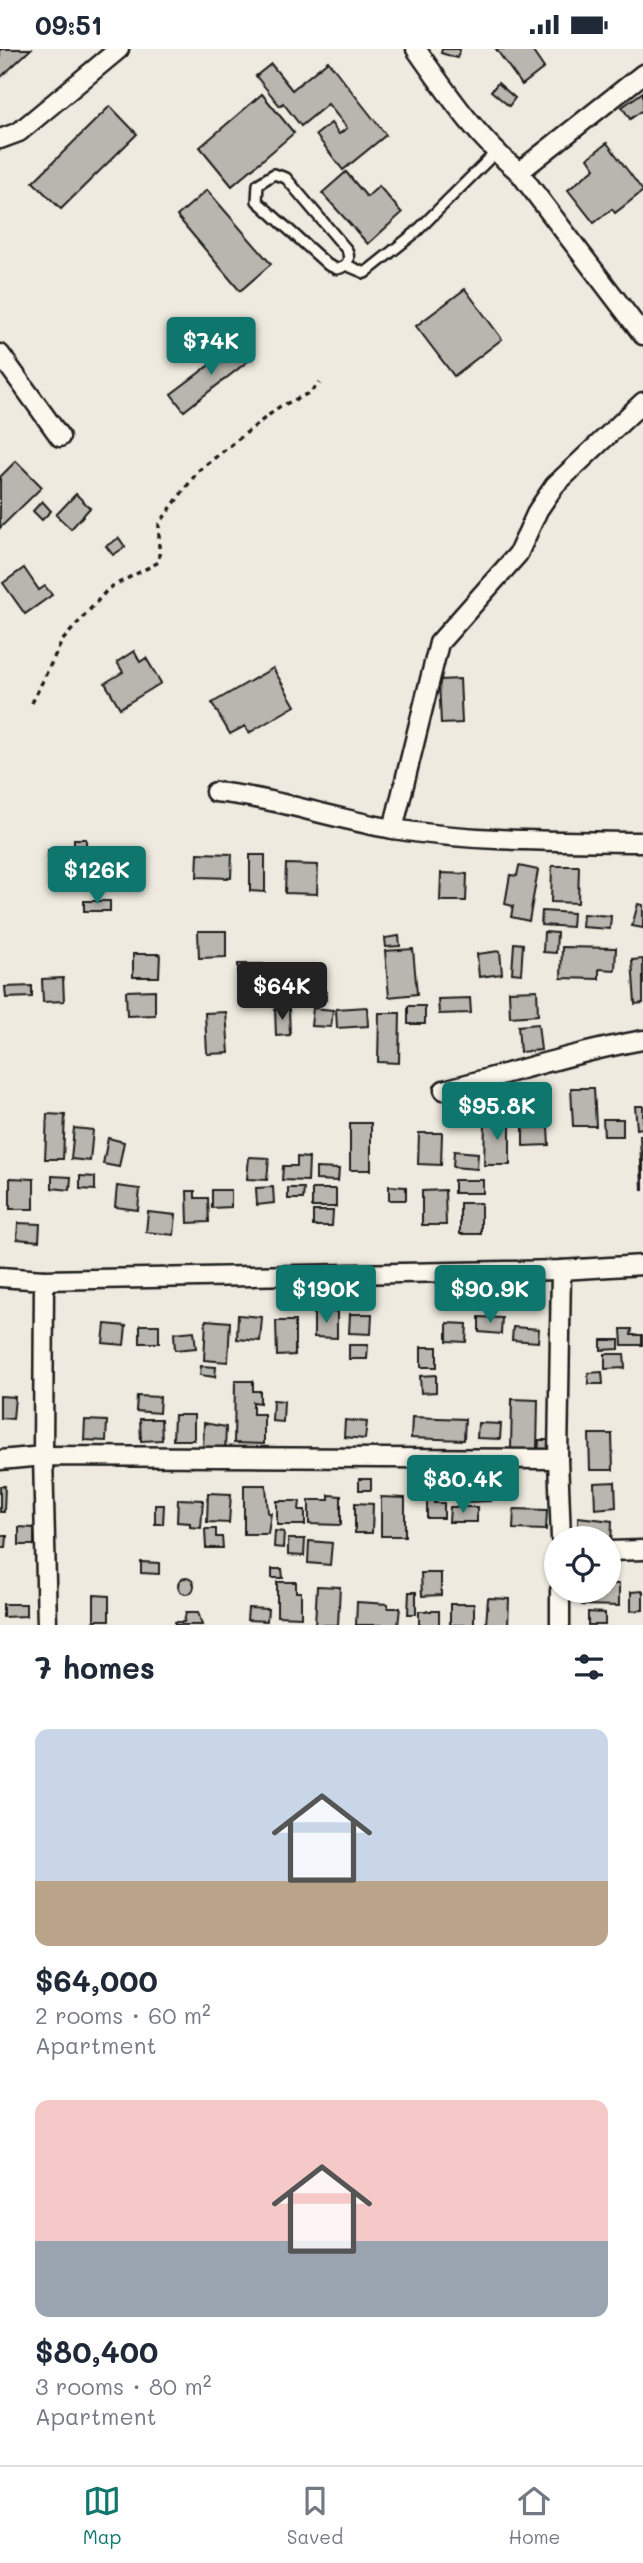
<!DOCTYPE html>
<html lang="en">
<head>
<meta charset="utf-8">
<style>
  :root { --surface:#fff; --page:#f2f2f3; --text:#1f2937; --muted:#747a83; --line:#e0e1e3; --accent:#0f766e }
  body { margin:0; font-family:Mali,sans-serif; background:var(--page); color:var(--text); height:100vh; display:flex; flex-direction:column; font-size:26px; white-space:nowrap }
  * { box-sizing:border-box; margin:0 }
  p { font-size:23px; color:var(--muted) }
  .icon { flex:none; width:38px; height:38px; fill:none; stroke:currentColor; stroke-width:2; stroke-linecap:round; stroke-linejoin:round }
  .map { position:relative; height:1576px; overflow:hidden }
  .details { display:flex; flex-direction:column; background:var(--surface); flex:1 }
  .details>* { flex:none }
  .buttons { position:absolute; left:544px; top:1477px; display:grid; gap:14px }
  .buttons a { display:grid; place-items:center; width:77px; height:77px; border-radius:50%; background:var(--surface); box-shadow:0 2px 5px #0004; font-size:35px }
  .price { position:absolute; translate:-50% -60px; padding:0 16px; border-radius:7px; background:var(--accent); color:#fff; font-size:23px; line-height:46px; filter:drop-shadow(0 2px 4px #0008) }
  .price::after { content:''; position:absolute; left:50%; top:42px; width:21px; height:16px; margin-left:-10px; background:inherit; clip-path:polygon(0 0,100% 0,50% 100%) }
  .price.active { background:#222; color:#fff }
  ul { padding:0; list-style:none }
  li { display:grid; align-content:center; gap:14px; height:371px; padding:0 35px }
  li span { display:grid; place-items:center; height:217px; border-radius:14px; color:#555 }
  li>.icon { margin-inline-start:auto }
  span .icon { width:126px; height:126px; fill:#fffc; stroke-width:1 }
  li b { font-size:30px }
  h2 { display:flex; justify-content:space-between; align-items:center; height:84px; padding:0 35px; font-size:30px }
  .status { display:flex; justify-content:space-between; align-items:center; height:49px; padding:0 35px; background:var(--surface); direction:ltr }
  .status svg { height:19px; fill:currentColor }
  .tabs { display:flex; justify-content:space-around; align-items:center; height:98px; border-top:2px solid var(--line); background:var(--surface); font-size:19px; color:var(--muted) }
  .tabs a { display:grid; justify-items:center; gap:4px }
  .tabs .active { color:var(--accent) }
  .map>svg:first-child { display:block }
  .building { fill:#b9b6af; stroke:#1c1c1c; stroke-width:2 }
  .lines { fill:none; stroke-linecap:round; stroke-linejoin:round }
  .lane-casing { stroke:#1c1c1c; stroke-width:14 }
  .street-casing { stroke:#1c1c1c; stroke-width:23 }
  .path { stroke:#1c1c1c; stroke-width:3.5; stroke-dasharray:5 5; stroke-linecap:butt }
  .lane { stroke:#fbf7ec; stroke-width:9 }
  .street { stroke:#fbf7ec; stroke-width:18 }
</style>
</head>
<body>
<div class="status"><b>09:51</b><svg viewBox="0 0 49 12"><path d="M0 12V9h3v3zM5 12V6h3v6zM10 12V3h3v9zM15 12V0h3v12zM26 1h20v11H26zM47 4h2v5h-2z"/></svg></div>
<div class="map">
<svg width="643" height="1576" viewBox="0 0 643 1576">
  <rect width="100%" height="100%" fill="#eeeadf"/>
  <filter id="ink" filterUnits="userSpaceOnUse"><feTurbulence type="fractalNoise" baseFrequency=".0143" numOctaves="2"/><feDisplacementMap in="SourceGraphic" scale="14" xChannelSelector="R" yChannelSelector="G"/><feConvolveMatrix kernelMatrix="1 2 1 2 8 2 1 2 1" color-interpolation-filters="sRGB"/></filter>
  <g filter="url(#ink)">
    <g class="building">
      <polygon points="0,0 31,0 0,29"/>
      <polygon points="442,0 460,0 457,9 441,4"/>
      <polygon points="496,0 531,0 544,19 522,36"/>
      <polygon points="328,12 386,86 343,121 316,86 331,74 339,85 347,79 328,55 301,77 283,54 280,57 256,27 271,15 292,41"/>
      <polygon points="498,34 515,49 509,57 491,42"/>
      <polygon points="643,43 643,61 630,70 622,58"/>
      <polygon points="262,45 294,84 232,137 200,98"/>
      <polygon points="110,57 137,85 61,160 33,133"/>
      <polygon points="607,94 643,142 615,164 612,160 594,174 568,141 595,119 588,109"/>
      <polygon points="346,123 367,148 379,137 402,164 368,195 322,144"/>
      <polygon points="207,141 271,215 240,242 177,167"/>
      <polygon points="465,240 502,290 454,327 416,277"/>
      <polygon points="240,293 252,309 184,362 171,345"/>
      <polygon points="16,412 42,438 0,479 0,428"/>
      <polygon points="76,445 90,459 71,480 56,466"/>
      <polygon points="42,452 51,462 42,471 33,462"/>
      <polygon points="119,489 125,498 113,506 106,497"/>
      <polygon points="24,519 39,541 45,537 52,546 25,565 3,534"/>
      <polygon points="134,602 140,613 146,609 161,634 120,659 105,634 123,623 117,613"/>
      <polygon points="273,619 295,657 249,684 245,677 230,685 212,654"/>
      <polygon points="460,630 462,674 441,675 439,631"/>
      <polygon points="74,790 86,790 86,824 48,826 48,801 74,801"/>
      <polygon points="97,800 128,800 129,830 97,830"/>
      <polygon points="198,804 232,805 231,829 197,828"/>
      <polygon points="250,806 265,806 265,843 250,842"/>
      <polygon points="286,815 318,816 317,845 285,844"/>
      <polygon points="519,817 538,821 529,872 511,868 513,857 505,855 510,826 517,827"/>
      <polygon points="552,817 579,817 578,854 551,853"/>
      <polygon points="441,824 467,825 466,852 440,852"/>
      <rect x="84" y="852" width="26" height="10"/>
      <polygon points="638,855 643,856 643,879 632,877"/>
      <polygon points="542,862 573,864 572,878 541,876"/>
      <polygon points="583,865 611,867 610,880 582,878"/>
      <polygon points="198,882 226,882 226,908 199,909"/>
      <polygon points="544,883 557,884 556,904 543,903"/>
      <polygon points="399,887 400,897 386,898 385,889"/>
      <polygon points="514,894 523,895 521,925 512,924"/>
      <polygon points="562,898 616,899 615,921 599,920 599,930 561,929"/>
      <polygon points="413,900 417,945 389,948 385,902"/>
      <polygon points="500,902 502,925 479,928 477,905"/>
      <polygon points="133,905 160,905 159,928 133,928"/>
      <polygon points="643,910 643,954 635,955 632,911"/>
      <rect x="238" y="915" width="25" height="28"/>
      <polygon points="63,929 64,952 43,953 42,930"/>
      <polygon points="300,936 317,936 317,942 326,942 326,951 300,952"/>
      <polygon points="32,937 32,948 6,949 5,938"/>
      <polygon points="155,941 155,966 127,967 126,942"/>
      <polygon points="537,941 538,966 510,968 509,942"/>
      <polygon points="470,949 471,964 439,965 438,950"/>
      <rect x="408" y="957" width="17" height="18"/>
      <polygon points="367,958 368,977 337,979 336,960"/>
      <polygon points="313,959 333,961 331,978 311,977"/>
      <polygon points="275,960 289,960 290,986 276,987"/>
      <polygon points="226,963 229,1004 207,1005 205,964"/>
      <polygon points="379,964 400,964 399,1014 378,1013"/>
      <polygon points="538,975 541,1001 520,1003 518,977"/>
      <polygon points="571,1039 594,1039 596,1077 573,1077"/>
      <polygon points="635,1057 643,1057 643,1079 637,1080"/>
      <polygon points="47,1065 65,1066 63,1110 45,1110"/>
      <polygon points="485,1070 510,1070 510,1116 484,1116"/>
      <polygon points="603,1070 623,1070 623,1087 604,1087"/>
      <rect x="350" y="1074" width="21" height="47"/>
      <polygon points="548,1078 549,1096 523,1097 523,1079"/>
      <polygon points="74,1079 93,1081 90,1112 71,1110"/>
      <polygon points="419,1084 442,1084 441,1116 418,1115"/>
      <polygon points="640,1086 643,1086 643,1141 642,1141"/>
      <polygon points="108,1089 124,1093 119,1118 103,1115"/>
      <polygon points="454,1102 478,1104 477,1120 453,1118"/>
      <polygon points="249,1108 269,1109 267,1131 247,1130"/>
      <polygon points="297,1108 309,1109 308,1132 282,1131 283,1117 297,1117"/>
      <polygon points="316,1119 339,1120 338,1132 316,1131"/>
      <polygon points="52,1127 71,1128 70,1141 52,1139"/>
      <polygon points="80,1127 95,1128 95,1141 80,1140"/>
      <polygon points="10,1129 34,1130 34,1160 10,1160"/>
      <rect x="454" y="1131" width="29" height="13"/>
      <polygon points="117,1137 140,1140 138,1161 115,1158"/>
      <polygon points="389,1137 406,1138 406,1151 389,1151"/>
      <polygon points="273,1138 274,1154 257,1156 256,1139"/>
      <polygon points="288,1139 304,1139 303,1150 288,1150"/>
      <rect x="312" y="1140" width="24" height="18"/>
      <polygon points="212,1141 231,1141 231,1158 212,1159"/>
      <polygon points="445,1141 446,1176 422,1176 422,1142"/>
      <polygon points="187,1142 195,1142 195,1149 208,1149 209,1173 188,1174"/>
      <rect x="460" y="1154" width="21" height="31"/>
      <polygon points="313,1162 333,1162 332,1177 313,1177"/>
      <polygon points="148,1163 176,1166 174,1186 146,1183"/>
      <polygon points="18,1174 40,1175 39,1192 17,1190"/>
      <polygon points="314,1263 337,1263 337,1289 314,1288"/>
      <polygon points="350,1265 372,1265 371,1285 349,1284"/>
      <polygon points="238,1266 262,1268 260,1292 237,1290"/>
      <polygon points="479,1268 502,1269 501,1285 479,1283"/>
      <polygon points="206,1271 230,1273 228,1313 204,1311"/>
      <polygon points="276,1272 295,1272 295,1306 277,1307"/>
      <polygon points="447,1274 467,1275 466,1293 447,1292"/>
      <polygon points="105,1275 126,1277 124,1296 103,1294"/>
      <rect x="140" y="1276" width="19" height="18"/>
      <polygon points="513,1278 539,1280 538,1293 512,1291"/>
      <polygon points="621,1280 632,1280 631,1286 642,1286 642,1296 622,1296"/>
      <polygon points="194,1282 196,1299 175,1301 174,1284"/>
      <polygon points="601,1291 619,1291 619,1300 601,1301"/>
      <polygon points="349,1296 368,1296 367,1310 349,1310"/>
      <rect x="421" y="1298" width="16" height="20"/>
      <polygon points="605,1305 624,1305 625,1319 605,1320"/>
      <polygon points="201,1317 216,1318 215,1328 200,1326"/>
      <polygon points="602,1323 603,1335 589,1335 588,1324"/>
      <polygon points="436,1326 436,1343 421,1344 420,1327"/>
      <polygon points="235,1332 253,1332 253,1342 260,1342 260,1354 253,1353 253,1365 264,1365 264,1395 234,1394"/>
      <polygon points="0,1347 15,1348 13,1370 0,1369"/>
      <polygon points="137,1347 160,1348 159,1364 136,1362"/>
      <polygon points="512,1350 538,1351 537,1402 511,1401"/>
      <polygon points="273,1351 284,1352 283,1373 272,1372"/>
      <polygon points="174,1366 194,1366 194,1391 173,1391"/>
      <polygon points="412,1368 465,1370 464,1391 411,1389"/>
      <polygon points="140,1370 161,1370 162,1391 141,1392"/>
      <polygon points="85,1371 107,1372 106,1392 84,1391"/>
      <polygon points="345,1371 367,1373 365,1390 344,1388"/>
      <polygon points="204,1374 226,1378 225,1402 203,1402"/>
      <polygon points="478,1374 501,1375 500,1390 477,1389"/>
      <polygon points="589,1385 612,1385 613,1421 590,1421"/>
      <polygon points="539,1391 548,1391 548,1406 538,1406"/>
      <rect x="359" y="1430" width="12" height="11"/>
      <polygon points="459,1430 467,1431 467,1437 492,1437 491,1452 467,1453 458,1450"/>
      <polygon points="427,1433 444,1433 444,1448 434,1448 434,1454 444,1454 444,1469 427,1469"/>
      <polygon points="615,1433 616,1458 595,1460 594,1434"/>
      <polygon points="244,1436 266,1436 268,1464 271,1464 268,1485 244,1485"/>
      <polygon points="0,1437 5,1437 4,1463 0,1463"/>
      <polygon points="208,1444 231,1445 229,1474 207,1473"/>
      <polygon points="329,1446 341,1447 341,1476 309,1475 309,1451 329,1451"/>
      <polygon points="381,1448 405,1449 405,1487 381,1487"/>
      <polygon points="178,1450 203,1451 201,1479 190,1478 190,1474 177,1473"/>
      <polygon points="277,1452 300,1452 299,1461 305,1461 305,1476 277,1476"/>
      <polygon points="355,1454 373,1455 372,1484 355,1484"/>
      <polygon points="155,1456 164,1456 163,1475 155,1475"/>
      <polygon points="450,1458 477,1458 477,1473 449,1473"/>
      <polygon points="514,1460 547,1461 546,1481 513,1480"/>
      <polygon points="578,1468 612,1472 611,1498 609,1489 578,1489"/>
      <polygon points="19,1478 34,1479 34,1496 19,1496"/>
      <polygon points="205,1480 216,1480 216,1488 222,1488 223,1499 206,1499"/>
      <polygon points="275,1482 284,1483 283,1499 274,1498"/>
      <polygon points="0,1487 7,1487 6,1499 0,1499"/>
      <polygon points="288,1490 305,1490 304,1507 288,1506"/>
      <polygon points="309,1492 332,1494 330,1516 308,1514"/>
      <polygon points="141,1513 159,1514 159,1525 141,1524"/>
      <polygon points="272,1520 282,1520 283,1529 272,1529"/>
      <polygon points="421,1524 441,1524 441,1546 422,1547"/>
      <circle cx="186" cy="1537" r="8"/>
      <polygon points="277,1533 296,1533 296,1543 301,1543 301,1568 277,1567"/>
      <polygon points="609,1535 619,1535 619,1557 582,1556 583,1542 609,1542"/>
      <polygon points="317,1537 340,1538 338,1576 315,1576"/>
      <polygon points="643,1542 643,1561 631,1562 631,1543"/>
      <polygon points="409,1543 416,1543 416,1565 408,1565"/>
      <polygon points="94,1546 109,1547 109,1571 94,1571"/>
      <polygon points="488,1549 509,1550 508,1576 486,1576"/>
      <polygon points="357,1553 388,1555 388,1559 400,1559 398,1576 356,1576"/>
      <polygon points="3,1555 26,1555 26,1567 3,1568"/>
      <rect x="450" y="1555" width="24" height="21"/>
      <polygon points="248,1559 268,1560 267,1572 247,1571"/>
      <rect x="419" y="1562" width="20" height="14"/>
      <polygon points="186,1563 198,1563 202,1576 175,1576 175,1573 184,1573"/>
      <polygon points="588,1563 605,1564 605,1576 588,1576"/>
    </g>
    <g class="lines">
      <defs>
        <g id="lane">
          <path d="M274,125L286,129L347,201C351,211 347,218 337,220L328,216L257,152L258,135Z"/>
          <polyline points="346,216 365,224 415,184 495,104"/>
        </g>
        <g id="street">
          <path d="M416,0C447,44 477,89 519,123"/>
          <polyline points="643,25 519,123 643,286"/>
          <polyline points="0,90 19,83 119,0"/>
          <polyline points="0,305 60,388"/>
          <path d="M215,743C276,749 333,770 393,780C475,793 560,792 643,793"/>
          <polyline points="393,780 439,594 518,505 538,461 555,436 643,353"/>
          <path d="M444,1041C511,1024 576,1003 643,991"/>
          <polyline points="0,1228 44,1231 561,1221 643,1216"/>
          <polyline points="44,1231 43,1407 47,1576"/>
          <polyline points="0,1411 43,1407 558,1410"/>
          <polyline points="561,1489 558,1410 561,1221"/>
          <polyline points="609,1502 643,1501"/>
          <polyline points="560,1576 560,1542"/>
        </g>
      </defs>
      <use href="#lane" class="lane-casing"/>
      <use href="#street" class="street-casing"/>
      <polyline class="path" points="32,654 62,592 109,539 159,513 159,475 198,422 279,358 309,344 320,334"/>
      <use href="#lane" class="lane"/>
      <use href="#street" class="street"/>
    </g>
  </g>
</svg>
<div class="buttons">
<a><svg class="icon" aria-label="locate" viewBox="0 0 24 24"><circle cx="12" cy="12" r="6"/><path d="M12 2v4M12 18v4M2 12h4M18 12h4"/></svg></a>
</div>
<b class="price" style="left:211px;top:328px">$74K</b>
<b class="price" style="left:97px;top:857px">$126K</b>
<b class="price active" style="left:282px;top:973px">$64K</b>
<b class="price" style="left:497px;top:1093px">$95.8K</b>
<b class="price" style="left:326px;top:1276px">$190K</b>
<b class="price" style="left:490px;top:1276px">$90.9K</b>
<b class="price" style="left:463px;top:1466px">$80.4K</b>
</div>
<section class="details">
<h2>7 homes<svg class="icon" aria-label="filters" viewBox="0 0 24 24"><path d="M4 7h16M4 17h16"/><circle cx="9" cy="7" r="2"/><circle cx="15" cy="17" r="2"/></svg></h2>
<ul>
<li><span style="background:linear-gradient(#c9d6e8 70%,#b9a48a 0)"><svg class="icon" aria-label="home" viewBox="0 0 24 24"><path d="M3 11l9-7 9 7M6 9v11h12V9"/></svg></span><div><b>$64,000</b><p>2 rooms · 60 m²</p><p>Apartment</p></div></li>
<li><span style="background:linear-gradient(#f6c9c9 65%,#9aa5b1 0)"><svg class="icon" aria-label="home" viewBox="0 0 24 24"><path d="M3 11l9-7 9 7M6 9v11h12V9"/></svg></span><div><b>$80,400</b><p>3 rooms · 80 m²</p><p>Apartment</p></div></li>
</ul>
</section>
<nav class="tabs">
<a class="active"><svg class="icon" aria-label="map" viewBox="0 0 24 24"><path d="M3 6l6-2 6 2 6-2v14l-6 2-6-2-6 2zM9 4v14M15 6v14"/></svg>Map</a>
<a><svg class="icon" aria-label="saved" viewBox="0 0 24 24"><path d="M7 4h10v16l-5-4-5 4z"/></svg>Saved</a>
<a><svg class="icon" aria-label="home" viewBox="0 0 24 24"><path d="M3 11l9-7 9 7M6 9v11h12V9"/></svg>Home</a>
</nav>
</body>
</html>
